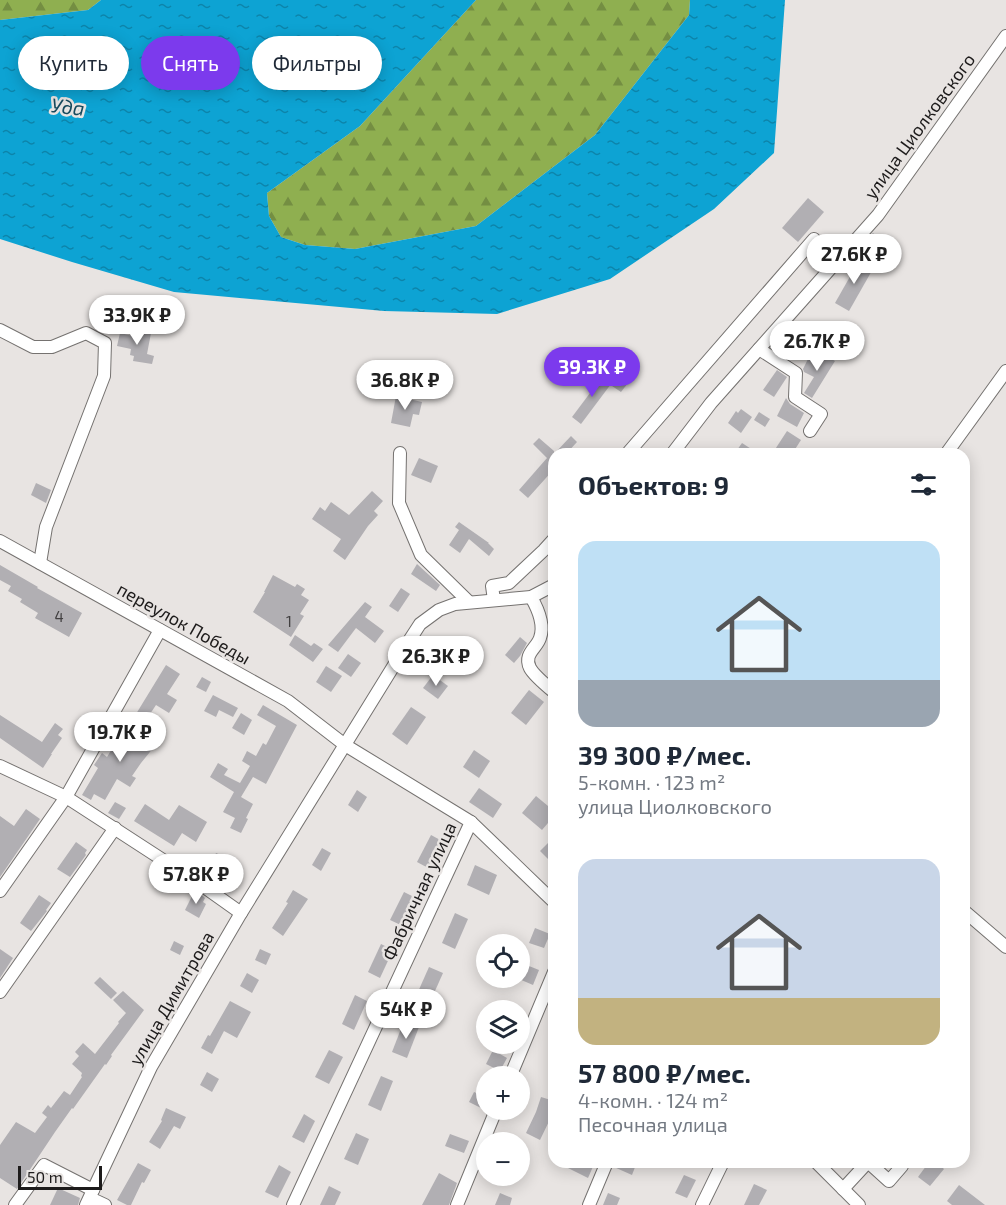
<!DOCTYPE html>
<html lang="ru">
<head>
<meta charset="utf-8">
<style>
  :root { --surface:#fff; --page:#f2f2f3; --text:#1f2937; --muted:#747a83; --accent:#7c3aed }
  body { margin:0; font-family:"Exo 2",sans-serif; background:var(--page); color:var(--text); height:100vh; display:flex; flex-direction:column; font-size:22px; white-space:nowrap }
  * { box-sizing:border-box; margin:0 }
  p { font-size:20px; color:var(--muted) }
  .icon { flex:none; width:33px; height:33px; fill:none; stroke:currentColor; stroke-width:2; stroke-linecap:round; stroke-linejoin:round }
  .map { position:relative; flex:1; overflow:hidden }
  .details { position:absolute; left:548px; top:448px; width:422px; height:720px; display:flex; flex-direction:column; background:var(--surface); border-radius:18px; box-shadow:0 3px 15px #0003 }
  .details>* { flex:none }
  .guide { position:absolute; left:18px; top:36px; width:440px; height:54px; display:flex; gap:12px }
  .controls { position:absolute; left:476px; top:934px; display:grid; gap:12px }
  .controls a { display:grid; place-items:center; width:54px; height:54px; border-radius:50%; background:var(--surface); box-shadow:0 3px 15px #0003; font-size:30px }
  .scale { position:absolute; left:18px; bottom:15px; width:84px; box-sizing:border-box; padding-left:6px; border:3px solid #1d1b1b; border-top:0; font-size:16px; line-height:21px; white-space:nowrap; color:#1d1b1b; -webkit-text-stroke:4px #e8e4e2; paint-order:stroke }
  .price { position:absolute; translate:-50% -51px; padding:0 14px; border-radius:21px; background:#fff; color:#222; font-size:20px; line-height:39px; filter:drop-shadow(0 2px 3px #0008) }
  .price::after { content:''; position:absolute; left:50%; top:36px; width:18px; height:14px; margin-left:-9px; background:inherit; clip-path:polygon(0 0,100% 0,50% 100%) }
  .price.active { background:var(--accent); color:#fff }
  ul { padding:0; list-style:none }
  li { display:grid; align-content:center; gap:12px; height:318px; padding:0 30px }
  li span { display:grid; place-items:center; height:186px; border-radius:18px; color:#555 }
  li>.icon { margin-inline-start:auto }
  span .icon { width:108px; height:108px; fill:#fffc; stroke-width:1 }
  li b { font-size:26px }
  h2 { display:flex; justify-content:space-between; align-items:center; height:72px; padding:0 30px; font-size:26px }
  .pill { padding:0 21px; border-radius:27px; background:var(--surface); box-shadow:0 3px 15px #0003; font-size:21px; line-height:54px }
  .pill.active { background:var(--accent); color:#fff }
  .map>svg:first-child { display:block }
  .forest { fill:url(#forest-firs) }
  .water { fill:url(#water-ripples) }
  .building { fill:#b1afb3 }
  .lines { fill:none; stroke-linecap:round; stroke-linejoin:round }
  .minor-casing { stroke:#757270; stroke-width:14 }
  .minor { stroke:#fff; stroke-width:12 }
  .labels { text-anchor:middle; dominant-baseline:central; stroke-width:5; stroke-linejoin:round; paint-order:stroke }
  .number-label { font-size:15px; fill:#424041 }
  .street-label { font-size:18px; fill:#1d1b1b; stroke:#e8e4e2 }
  .water-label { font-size:20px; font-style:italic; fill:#164a5e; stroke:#e8e4e2 }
</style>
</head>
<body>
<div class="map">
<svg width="1006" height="1205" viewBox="0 0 1006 1205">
  <defs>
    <pattern id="forest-firs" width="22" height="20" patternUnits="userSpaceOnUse" patternTransform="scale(1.5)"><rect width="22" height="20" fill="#8faf50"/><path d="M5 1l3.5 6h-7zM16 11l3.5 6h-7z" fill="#748e42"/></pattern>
    <pattern id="water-ripples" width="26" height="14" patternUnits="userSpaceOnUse" patternTransform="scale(1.5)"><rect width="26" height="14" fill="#0da3d3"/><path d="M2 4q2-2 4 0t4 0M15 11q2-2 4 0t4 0" fill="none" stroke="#0c84aa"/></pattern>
  </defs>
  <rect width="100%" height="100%" fill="#e8e4e2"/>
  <g class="forest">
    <polygon points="0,0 101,0 88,10 0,20"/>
    <polygon points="476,0 690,0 689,15 595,135 476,226 355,249 305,245 281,237 269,216 267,193 360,126"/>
  </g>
  <polygon class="water" points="101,0 476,0 360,126 267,193 269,216 281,237 305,245 355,249 476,226 595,135 689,15 690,0 785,0 774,153 714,209 610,279 497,314 384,311 174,292 72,262 0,239 0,20 88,10"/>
  <g class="building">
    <polygon points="808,198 824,212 798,242 782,228"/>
    <polygon points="873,233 877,237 862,257 856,253"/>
    <polygon points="860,259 874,267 849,311 835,303"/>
    <polygon points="138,331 151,333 147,354 154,356 152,364 133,361 134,356 130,355 131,349 117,346 120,333 137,337"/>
    <polygon points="816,354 825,359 826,356 835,361 812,398 804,393 814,377 804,372 803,369 809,357 813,359"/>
    <polygon points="777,370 787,377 774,397 763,390"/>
    <polygon points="598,374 611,384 581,424 572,417 593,389 590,386"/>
    <polygon points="619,376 628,383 621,392 612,386"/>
    <polygon points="396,396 422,402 419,415 413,414 410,427 391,423"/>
    <polygon points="786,398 790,404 804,413 797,427 777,416"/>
    <polygon points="741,409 752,417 741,433 728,423 736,411 738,413"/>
    <polygon points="759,412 770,419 765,427 754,420"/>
    <polygon points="787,431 801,440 792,454 772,454"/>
    <polygon points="571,436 577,442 566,454 554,454"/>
    <polygon points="539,438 554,451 554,469 528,498 519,490 547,458 533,444"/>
    <polygon points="742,443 759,454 744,454 737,450"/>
    <polygon points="419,458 438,466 431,483 411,475"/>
    <polygon points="36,483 51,490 46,503 31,495"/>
    <polygon points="372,491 383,501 374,511 378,515 368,526 345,560 333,551 341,539 312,519 320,507 325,511 331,502 349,515"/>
    <polygon points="459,522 489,543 488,543 494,549 489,556 469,539 460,553 449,545 459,530 455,527"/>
    <polygon points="417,564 440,585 436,591 411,574"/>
    <polygon points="0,565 38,587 37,588 82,613 69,637 35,618 38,613 20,602 22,599 8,591 11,586 0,580"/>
    <polygon points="273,575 295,587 297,584 305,589 301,595 309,600 300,614 304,616 291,637 253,612 265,592 264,592"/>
    <polygon points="401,588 410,594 398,612 389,606"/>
    <polygon points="365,602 372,607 365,617 384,631 375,643 356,628 338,652 328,645"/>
    <polygon points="295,635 311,646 314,643 323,649 313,662 289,645"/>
    <polygon points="520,637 527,643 520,656 514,663 505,655"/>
    <polygon points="446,646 459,654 452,667 438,660"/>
    <polygon points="348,654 361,663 351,677 338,668"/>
    <polygon points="166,665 180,674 167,694 177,700 169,713 156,705 146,720 136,714"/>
    <polygon points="326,666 342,676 331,692 316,682"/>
    <polygon points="433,675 448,686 438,699 423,688"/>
    <polygon points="202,677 211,682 206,692 196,687"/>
    <polygon points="529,690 544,702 526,725 511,713"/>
    <polygon points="213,695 238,708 233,717 219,710 216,717 204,711"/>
    <polygon points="263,705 297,725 266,784 253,777 241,797 253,804 246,818 248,819 241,833 230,828 235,818 223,812 234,792 210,777 218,763 228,769 224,775 240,783 250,766 242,761 247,751 256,756 263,743 266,745 276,726 257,715"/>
    <polygon points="411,707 426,717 407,745 392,734"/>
    <polygon points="241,713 252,720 244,735 232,728"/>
    <polygon points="0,715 42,742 55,723 63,729 58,735 62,738 51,754 52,754 43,768 0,738"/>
    <polygon points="134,726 158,742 141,763 132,776 136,778 130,787 117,779 105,800 94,794 91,800 82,795 98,768 94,765 102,753 107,757 123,731 128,735"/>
    <polygon points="474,750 490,761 479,778 463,767"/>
    <polygon points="479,788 502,804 493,818 469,802"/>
    <polygon points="357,790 367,797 358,812 348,805"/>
    <polygon points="536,796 554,811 554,816 542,830 522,813"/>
    <polygon points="115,802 126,808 119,819 108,813"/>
    <polygon points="145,804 169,820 179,805 207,822 196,842 182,833 174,846 134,821"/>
    <polygon points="26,809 40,819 0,877 0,816 14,826"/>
    <polygon points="431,835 444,842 430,869 417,862"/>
    <polygon points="554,837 554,865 540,851"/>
    <polygon points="76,842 87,850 85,853 86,855 70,877 57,869"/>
    <polygon points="322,848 331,853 321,871 312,865"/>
    <polygon points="216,853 228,858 222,871 210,866"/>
    <polygon points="475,865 497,875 489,895 467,885"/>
    <polygon points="195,890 205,898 203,902 206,904 199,918 185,910"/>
    <polygon points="293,890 308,899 283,936 272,928 288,903 286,902"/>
    <polygon points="404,892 418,899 405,927 390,920"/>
    <polygon points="39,895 51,903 46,910 47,911 31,931 20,923"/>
    <polygon points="455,913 468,919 455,949 442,943"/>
    <polygon points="535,928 550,934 544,948 529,943"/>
    <polygon points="174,941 184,946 180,955 170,950"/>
    <polygon points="381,944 393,950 380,978 368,972"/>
    <polygon points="0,949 13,958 0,978"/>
    <polygon points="260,949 271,954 266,965 255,960"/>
    <polygon points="519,962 539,970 533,985 519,979"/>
    <polygon points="429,967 443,973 431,1000 417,994"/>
    <polygon points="247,973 259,980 252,993 240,986"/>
    <polygon points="100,977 117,993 111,999 94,983"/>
    <polygon points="123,991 144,1010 111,1055 112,1056 106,1065 105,1064 73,1109 72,1108 55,1132 17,1189 0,1178 0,1145 16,1122 35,1133 47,1117 42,1113 48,1105 51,1108 64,1091 70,1095 82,1077 81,1076 82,1073 72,1064 79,1056 75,1052 83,1043 95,1054 119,1023 118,1022 126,1013 113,1000"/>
    <polygon points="355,995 367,1001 354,1030 342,1024"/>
    <polygon points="230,1001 251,1012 237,1038 224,1031 212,1054 201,1048 208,1035 210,1036"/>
    <polygon points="404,1021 419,1027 407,1058 392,1052"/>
    <polygon points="329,1050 343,1057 329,1084 315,1077"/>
    <polygon points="493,1050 507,1058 500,1071 486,1064"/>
    <polygon points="207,1072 219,1079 212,1092 200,1085"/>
    <polygon points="381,1076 393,1081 381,1111 368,1105"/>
    <polygon points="474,1092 486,1097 486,1102 483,1109 469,1102"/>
    <polygon points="541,1097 554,1101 554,1111 540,1140 526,1133 536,1112"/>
    <polygon points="166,1108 186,1117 180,1129 174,1126 160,1149 149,1142 162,1121 161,1120"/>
    <polygon points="304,1114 315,1121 304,1143 292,1137"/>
    <polygon points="356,1133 369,1139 358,1165 344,1159"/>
    <polygon points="450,1134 469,1141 464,1153 445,1146"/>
    <polygon points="519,1150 529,1155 519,1179"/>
    <polygon points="556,1162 595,1162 588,1178"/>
    <polygon points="615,1162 637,1162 632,1175 614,1167"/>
    <polygon points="929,1162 936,1162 944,1169 930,1186 918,1177"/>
    <polygon points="138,1163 151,1170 144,1183 142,1182 131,1205 127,1205 117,1200"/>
    <polygon points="279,1165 291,1172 278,1198 265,1192"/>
    <polygon points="439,1173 457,1183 449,1205 422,1205"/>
    <polygon points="684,1175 696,1180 687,1198 675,1193"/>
    <polygon points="754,1184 767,1190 759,1205 744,1205"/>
    <polygon points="959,1185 985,1205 952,1205 947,1201"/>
    <polygon points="329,1186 341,1192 335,1205 320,1205"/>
    <polygon points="58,1188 80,1198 78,1205 50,1205"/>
    <polygon points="500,1193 512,1198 510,1205 495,1205"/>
    <polygon points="608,1193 620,1198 617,1205 603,1205"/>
  </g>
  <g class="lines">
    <defs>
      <g id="minor">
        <polyline points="0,330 33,347 52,347 86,333 105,343 104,376 46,527 40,563"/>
        <polyline points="759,349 796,373 795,397 821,414 810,431"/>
        <polyline points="400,453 399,503 421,555 469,602"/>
        <polyline points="627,454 814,239"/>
        <polyline points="672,454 711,403 878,215 1006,36"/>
        <polyline points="946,454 1006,371"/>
        <polyline points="0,541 288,701 345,745 471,822 554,902"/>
        <path d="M531,597C538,609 545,624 540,638C537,648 523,654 530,668C533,674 548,687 554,692"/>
        <polyline points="494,600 492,586 509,583 544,550 554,539"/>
        <polyline points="0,766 66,797 203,886 241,913"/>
        <polyline points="0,891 66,797 160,630"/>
        <polyline points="963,910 1006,947"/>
        <polyline points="0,992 115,828"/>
        <polyline points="510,1077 554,972"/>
        <polyline points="816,1162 859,1205"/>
        <polyline points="868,1162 889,1181 902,1166"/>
        <polyline points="843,1189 868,1162"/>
        <polyline points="90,1198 105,1205"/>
        <polyline points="15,1205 44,1165 93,1190"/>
        <polyline points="86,1205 151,1067 241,913 409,641 420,624 439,610 455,604 531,597 554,585"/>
        <polyline points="293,1205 471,822"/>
        <polyline points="457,1205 496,1110"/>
        <polyline points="589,1205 607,1162"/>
        <polyline points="702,1205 723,1162"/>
      </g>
    </defs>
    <use href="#minor" class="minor-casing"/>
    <use href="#minor" class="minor"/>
  </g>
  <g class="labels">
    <g class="number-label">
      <text x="59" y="616">4</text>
      <text x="289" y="621">1</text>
    </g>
    <g class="street-label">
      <text transform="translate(919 126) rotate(-54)">улица Циолковского</text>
      <text transform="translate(184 623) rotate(29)">переулок Победы</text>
      <text transform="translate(419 891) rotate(-65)">Фабричная улица</text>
      <text transform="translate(171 998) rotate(-60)">улица Димитрова</text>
    </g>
    <g class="water-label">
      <text transform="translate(68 106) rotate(7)">Уда</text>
    </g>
  </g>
</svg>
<div class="controls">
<a><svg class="icon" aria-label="locate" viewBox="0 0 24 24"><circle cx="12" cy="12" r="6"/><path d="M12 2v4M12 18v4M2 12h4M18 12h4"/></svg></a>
<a><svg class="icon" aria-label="layers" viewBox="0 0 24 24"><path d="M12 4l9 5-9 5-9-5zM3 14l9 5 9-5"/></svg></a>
<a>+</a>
<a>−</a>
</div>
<div class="scale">50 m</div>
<b class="price" style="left:854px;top:285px">27.6K ₽</b>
<b class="price" style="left:137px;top:346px">33.9K ₽</b>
<b class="price" style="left:817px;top:372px">26.7K ₽</b>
<b class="price active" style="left:592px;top:398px">39.3K ₽</b>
<b class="price" style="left:405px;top:411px">36.8K ₽</b>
<b class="price" style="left:436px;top:687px">26.3K ₽</b>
<b class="price" style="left:120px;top:763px">19.7K ₽</b>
<b class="price" style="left:196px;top:905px">57.8K ₽</b>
<b class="price" style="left:406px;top:1040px">54K ₽</b>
<div class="guide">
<a class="pill">Купить</a>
<a class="pill active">Снять</a>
<a class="pill">Фильтры</a>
</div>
<section class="details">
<h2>Объектов: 9<svg class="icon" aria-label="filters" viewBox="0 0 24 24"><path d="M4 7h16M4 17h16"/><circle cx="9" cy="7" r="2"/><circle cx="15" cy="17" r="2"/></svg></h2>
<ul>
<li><span style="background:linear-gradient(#bfe0f5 75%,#9aa5b1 0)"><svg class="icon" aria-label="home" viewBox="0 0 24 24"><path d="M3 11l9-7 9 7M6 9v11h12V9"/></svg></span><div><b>39 300 ₽/мес.</b><p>5-комн. · 123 m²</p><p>улица Циолковского</p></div></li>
<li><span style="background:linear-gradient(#c9d6e8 75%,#c2b280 0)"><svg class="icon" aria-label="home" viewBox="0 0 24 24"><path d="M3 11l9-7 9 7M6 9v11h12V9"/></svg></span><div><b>57 800 ₽/мес.</b><p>4-комн. · 124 m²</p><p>Песочная улица</p></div></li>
</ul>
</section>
</div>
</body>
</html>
